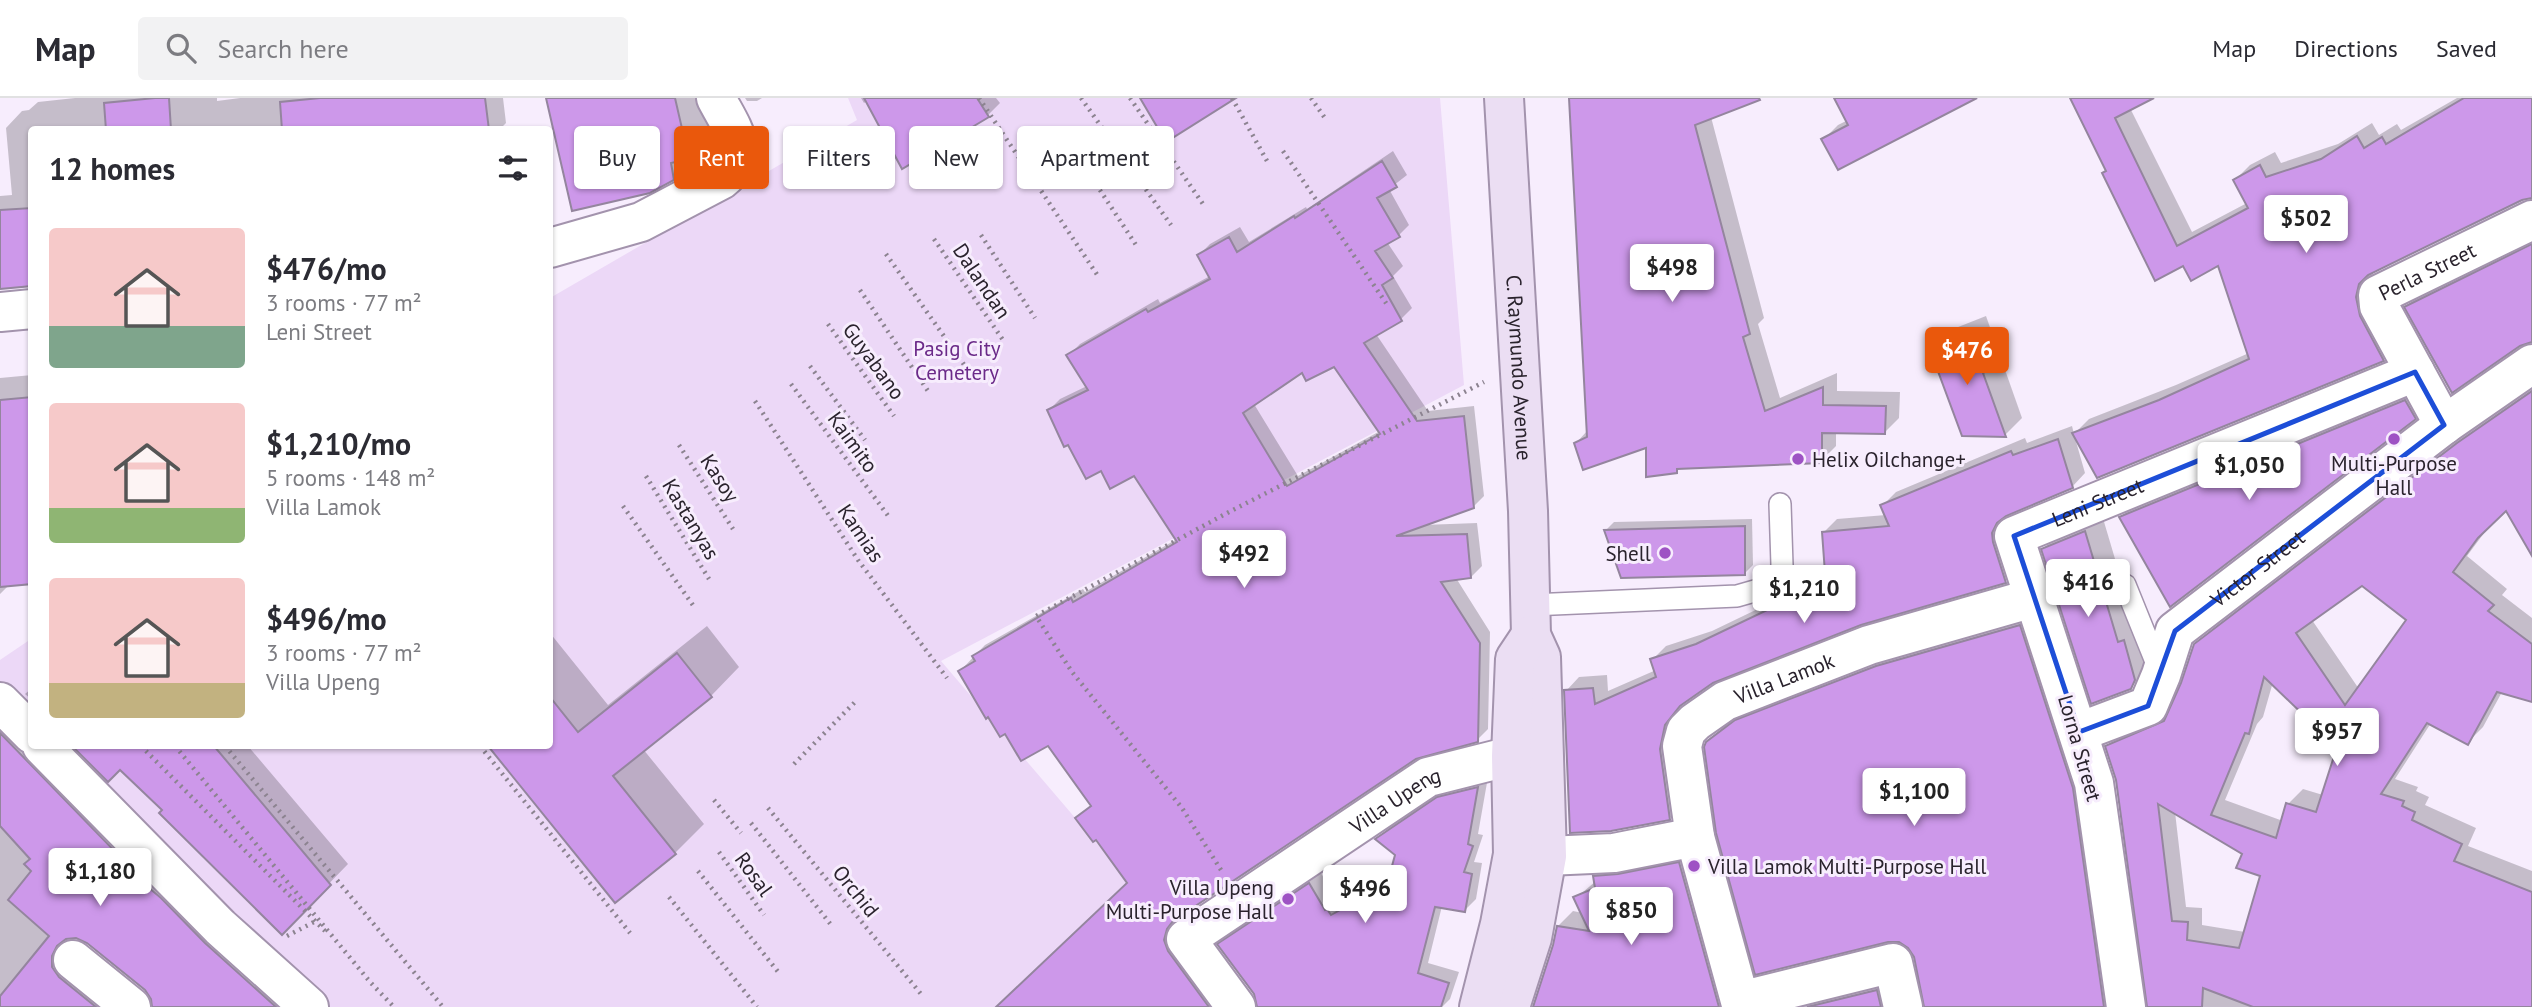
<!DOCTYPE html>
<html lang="en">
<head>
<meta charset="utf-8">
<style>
  :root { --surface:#fff; --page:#f2f2f3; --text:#2b2b33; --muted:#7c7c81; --line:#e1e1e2; --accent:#ea580c }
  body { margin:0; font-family:"PT Sans",sans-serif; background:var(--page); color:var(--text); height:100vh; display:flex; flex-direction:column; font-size:26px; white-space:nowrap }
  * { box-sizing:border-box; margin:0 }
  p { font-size:23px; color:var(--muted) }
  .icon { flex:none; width:38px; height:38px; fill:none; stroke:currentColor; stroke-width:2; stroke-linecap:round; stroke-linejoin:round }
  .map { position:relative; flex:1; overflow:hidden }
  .sheet { position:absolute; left:28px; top:28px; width:525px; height:623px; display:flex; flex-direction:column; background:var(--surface); border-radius:7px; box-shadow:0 2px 5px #0004 }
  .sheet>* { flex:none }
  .hud { position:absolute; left:574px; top:28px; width:665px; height:63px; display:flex; gap:14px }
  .price { position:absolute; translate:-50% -60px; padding:0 16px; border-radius:7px; background:#fff; color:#222; font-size:23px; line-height:46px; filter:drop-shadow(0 2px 4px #0008) }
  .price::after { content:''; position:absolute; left:50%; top:42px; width:21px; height:16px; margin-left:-10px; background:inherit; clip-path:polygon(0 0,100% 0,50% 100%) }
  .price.current { background:var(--accent); color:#fff }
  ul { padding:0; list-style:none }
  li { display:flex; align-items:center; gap:21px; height:175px; padding:0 21px }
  li span { display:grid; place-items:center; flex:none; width:196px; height:140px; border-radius:7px; color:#555 }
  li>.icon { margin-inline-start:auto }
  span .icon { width:84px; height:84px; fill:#fffc; stroke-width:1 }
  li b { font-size:30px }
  h2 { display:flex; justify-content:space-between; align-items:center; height:84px; padding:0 21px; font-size:30px }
  .tag { padding:0 24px; border-radius:7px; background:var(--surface); box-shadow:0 2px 5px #0004; font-size:24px; line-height:63px }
  .tag.current { background:var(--accent); color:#fff }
  header { display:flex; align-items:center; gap:42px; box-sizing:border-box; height:98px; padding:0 35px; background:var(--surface); border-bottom:2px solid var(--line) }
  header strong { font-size:33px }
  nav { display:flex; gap:38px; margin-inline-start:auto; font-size:24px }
  .search { width:490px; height:63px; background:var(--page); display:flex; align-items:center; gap:18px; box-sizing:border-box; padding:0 24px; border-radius:7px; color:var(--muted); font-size:26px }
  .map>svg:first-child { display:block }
  .green { fill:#ecd8f7 }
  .shadow { fill:#0003; fill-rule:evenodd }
  .building { fill:#cd98ea; stroke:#94859e; stroke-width:2; fill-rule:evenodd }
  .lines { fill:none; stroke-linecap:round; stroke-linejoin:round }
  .service-casing { stroke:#a393ad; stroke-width:24 }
  .minor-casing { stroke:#a393ad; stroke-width:42 }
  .secondary-casing { stroke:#a393ad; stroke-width:42 }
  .path { stroke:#8c8390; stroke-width:4.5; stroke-dasharray:2 5; stroke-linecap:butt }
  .service { stroke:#fff; stroke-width:21 }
  .minor { stroke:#fff; stroke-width:38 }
  .secondary { stroke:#ebdef3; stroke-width:38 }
  .marked { fill:none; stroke:#1d4ed8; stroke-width:5; stroke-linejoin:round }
  .poi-dot { fill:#9e52c4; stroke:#f7edfd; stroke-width:2.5 }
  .labels { text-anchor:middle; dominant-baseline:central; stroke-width:6; stroke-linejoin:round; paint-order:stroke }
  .street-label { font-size:21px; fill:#2a232d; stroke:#f7edfd }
  .park-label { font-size:21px; fill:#6b2a89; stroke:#f7edfd }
  .poi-label { font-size:21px; fill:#2a232d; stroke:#f7edfd; text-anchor:start }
</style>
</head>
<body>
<header>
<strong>Map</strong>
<div class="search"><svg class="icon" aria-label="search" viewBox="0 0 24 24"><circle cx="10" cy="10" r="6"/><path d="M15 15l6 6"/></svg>Search here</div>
<nav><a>Map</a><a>Directions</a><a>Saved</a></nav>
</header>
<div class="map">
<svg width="2532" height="909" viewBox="0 0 2532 909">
  <rect width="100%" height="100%" fill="#f7edfd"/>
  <g class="green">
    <polygon points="848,0 1440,0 1464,287 941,563 1177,839 1111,909 317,909 55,648 550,648 550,200 857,22"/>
    <polygon points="31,541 31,624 0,592 0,562"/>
  </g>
  <g class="shadow">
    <polygon points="75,0 217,0 217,3 240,0 503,0 506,25 499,32 32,32 32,187 0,190 0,98 12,97 6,30 22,13 29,12 38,4"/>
    <polygon points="548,0 704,0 713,35 696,51 697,56 673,80"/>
    <polygon points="745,0 762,0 757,3 747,3"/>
    <polygon points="861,0 996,0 1000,5 986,19 867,3 864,5"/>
    <polygon points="1571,0 1759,0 1711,19 1764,220 1758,226 1780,300 1837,275 1837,293 1900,294 1899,320 1884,335 1836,334 1836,348 1821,363 1680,370 1676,373 1648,347 1576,345 1588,332"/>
    <polygon points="1836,0 1974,0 1823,42 1838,27 1848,22"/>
    <polygon points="2072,0 2125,0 2192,134 2247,105 2235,82 2250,67 2275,54 2281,65 2338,46 2372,25 2379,37 2397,26 2401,32 2457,0 2532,0 2532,99 2523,100 2373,173 2371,194 2398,247 2383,262 2075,340 2085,375 2072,389 2007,415 2006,430 2019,470 2005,483 1861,525 1712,583 1686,602 1678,612 1673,636 1683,706 1670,720 1566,593 1579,579 1607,577 1608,593 1656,572 1652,562 1666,548 1712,533 1837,473 1823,435 1837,421 1886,417 1882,408 1896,394 2025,340 2027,345 2072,328 2074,336 2089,321 2176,287 2249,255 2219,165 2184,166 2108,72"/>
    <path d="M1393,53L1407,77L1389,91L1409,127L1399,137L1387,144L1403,168L1393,178L1412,210L1401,221L1376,236L1428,313L1474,308L1484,398L1473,409L1423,427L1477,425L1482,468L1471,479L1456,480L1490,534L1488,631L1477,642L1415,659L1177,819L1174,831L1228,909H996L1129,785L1096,740L1078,720L1092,706L1049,645L1006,634L960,573L985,547L1083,491L1085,494L1177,441L1135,376L1101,371L1049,312L1060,301L1087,288L1069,257L1080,246L1158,201L1160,205L1210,178L1199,157L1210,146L1240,129L1249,144L1306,109L1307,111ZM1335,266L1380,333L1298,378L1254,306L1302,273Z"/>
    <polygon points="2532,140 2532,243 2406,209 2421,194"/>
    <polygon points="1986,218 2022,320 2005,337 1931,250 1948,233"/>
    <polygon points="32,277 32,484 10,486 0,496 0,280"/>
    <polygon points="2420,288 2430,305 2415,320 2121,419 2136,404"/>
    <path d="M2532,290V442L2506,410L2493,423L2467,458L2507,491L2502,497L2532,520V604L2502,594L2483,629L2468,644L2431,625L2395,681L2418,689L2416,693L2429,699L2425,707L2476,730L2468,748L2532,773V909H2149L2117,682L2107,648L2122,633L2170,613L2183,586L2195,547L2211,532L2474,330ZM2362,485L2409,521L2359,591L2312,522ZM2273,584L2339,648L2323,697L2303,691L2288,706L2283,723L2225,702L2257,626L2263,619ZM2175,714L2244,756L2262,776L2245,834L2202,827V810L2186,809Z"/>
    <polygon points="2102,417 2148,572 2131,589 2043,451 2060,434"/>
    <polygon points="1752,421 1753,467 1745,475 1606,432 1614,424"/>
    <polygon points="2035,513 2087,674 2125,909 1926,909 1916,860 1911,849 1711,642 1726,626 1752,608 1893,553"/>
    <polygon points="707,528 739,569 711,598 643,651 704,726 675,755 616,803 490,648 550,648 550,535 608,607"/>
    <polygon points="32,590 32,602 25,596"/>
    <polygon points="0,613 304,909 154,909 153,900 146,891 88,844 77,839 66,840 65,855 126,909 0,909"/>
    <polygon points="73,648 248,648 348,766 282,834 120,669 108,681"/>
    <polygon points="1488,679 1478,736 1483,737 1474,764 1482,765 1476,801 1465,812 1442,808 1428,865 1459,874 1450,901 1442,909 1259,909 1255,895 1219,847 1230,836 1321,775 1336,802 1338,801 1342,807 1390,781 1397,756 1378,741 1388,730 1450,689"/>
    <polygon points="1694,750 1748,909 1535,909 1558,828 1573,813 1583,815 1576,800 1596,783 1595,778 1610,764"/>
    <polygon points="1891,878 1902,909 1765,909"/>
  </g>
  <g class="building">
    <polygon points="155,0 169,0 171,32 106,32 104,5"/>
    <polygon points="320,0 485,0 489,32 282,32 280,4"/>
    <polygon points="546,0 675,0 689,61 671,65 674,82 650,95 572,113"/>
    <polygon points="864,0 977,0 989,19 902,71"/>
    <polygon points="1140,0 1236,0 1166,44"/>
    <polygon points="1569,0 1759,0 1760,2 1695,27 1750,236 1743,239 1765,313 1823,289 1823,307 1886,308 1885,336 1822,335 1822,365 1677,371 1677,375 1646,379 1646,350 1583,372 1574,345 1587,339"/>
    <polygon points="1834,0 1977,0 1838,72 1821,41 1848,27"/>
    <polygon points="2070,0 2154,0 2115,20 2177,148 2248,110 2233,82 2260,67 2266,79 2321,61 2357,38 2364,50 2382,39 2386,46 2464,0 2532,0 2532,100 2522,102 2368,177 2359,186 2356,199 2360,218 2384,263 2097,380 2072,335 2159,302 2249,261 2218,168 2191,183 2183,168 2155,183 2102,75 2106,73"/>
    <path d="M1382,63L1397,89L1377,100L1400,139L1375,153L1393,180L1382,187L1402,223L1364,245L1417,323L1464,318L1474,410L1396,438L1467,436L1471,480L1441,484L1480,545L1478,644L1416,661L1173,823L1167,831L1164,842L1168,853L1209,909H996L1127,785L1096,742L1093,744L1075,720L1091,708L1048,648L1021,663L1005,636L1000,639L988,619L986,621L958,573L975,563L972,558L1071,500L1073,504L1177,444L1134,378L1110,391L1101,373L1086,381L1068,347L1064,349L1047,312L1088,292L1066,257L1146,211L1148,214L1210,181L1197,157L1229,139L1237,154L1294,118L1295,120ZM1334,269L1380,336L1287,388L1243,315L1302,275L1306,283Z"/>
    <polygon points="32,110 32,188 0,191 0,112"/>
    <polygon points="2532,146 2532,244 2520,248 2452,295 2404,209"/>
    <polygon points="1969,233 1985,274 1983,275 2006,339 1962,338 1929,249"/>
    <path d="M2532,293V458L2506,413L2478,440L2453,474L2494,507L2488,513L2532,546V604L2497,594L2468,647L2427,625L2381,696L2404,703L2402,708L2415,714L2412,722L2462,746L2454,763L2532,794V909H2253L2203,890L2202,909H2147L2116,682L2105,648L2164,623L2181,585L2194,546L2457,345ZM2362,488L2406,522L2345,607L2296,535ZM2264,579L2337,649L2316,714L2286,705L2276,740L2211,717L2245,635L2249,636ZM2158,706L2242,756L2236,770L2260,778L2239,850L2187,842L2188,824L2172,823Z"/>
    <polygon points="32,299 32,486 0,489 0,302"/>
    <polygon points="2405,302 2416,321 2170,509 2119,419"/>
    <polygon points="2058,341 2073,390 2006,418 1997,425 1992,435 1993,444 2006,485 1861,527 1713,585 1680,608 1665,627 1660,651 1670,722 1611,733 1570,735 1564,592 1593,590 1595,606 1656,579 1650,561 1696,546 1845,475 1825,475 1822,434 1889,428 1880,407 2011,353 2013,357"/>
    <polygon points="1745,428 1745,477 1621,480 1604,432"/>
    <polygon points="2085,433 2118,544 2124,542 2135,582 2131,591 2091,606 2041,451"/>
    <polygon points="2020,527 2073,690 2104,909 1924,909 1914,859 1908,850 1899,844 1888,844 1755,877 1716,735 1704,649 1706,644 1735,622 1876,568"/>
    <polygon points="677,555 712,599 613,678 676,756 615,805 488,648 550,648 550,599 578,634"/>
    <polygon points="0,635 132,771 130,774 161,800 205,845 276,909 152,909 151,901 145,892 87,845 76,840 66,841 57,848 52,858 52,869 59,879 96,909 0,909 0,898 49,838 8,802 31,773 24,766 30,761 0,728"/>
    <polygon points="72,648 214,648 331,787 282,837 159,715 162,712 120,672 108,684"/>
    <polygon points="1478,689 1468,746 1473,748 1464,774 1472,776 1465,814 1435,809 1418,875 1449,885 1441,909 1257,909 1254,896 1217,846 1309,785 1325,812 1327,811 1331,817 1387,786 1395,757 1375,741 1437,699"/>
    <polygon points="1679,764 1719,909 1533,909 1553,847 1557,828 1589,833 1573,799 1595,790 1593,778 1618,776"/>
    <polygon points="1877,892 1881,909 1807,909"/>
  </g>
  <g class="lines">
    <defs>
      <g id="service">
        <polyline points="2125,487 2161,576"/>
        <polyline points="1531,507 1737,498 1765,490 1780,480 1782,467 1780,406"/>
      </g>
      <g id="minor">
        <path d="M550,150L641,124L721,82C754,56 731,29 716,0"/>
        <polyline points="0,214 32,211"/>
        <path id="s1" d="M2444,327L2379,208L2378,197L2532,122"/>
        <polyline points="0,604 32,636"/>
        <path id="s2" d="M2079,634L2148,608L2161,577L2175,533L2444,327L2532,266"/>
        <polyline points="42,648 220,829 309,909"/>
        <polyline points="1547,758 1614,755 1695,739"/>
        <polyline points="73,862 131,909"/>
        <path id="s3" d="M1236,909L1186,841L1428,679L1511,658"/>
        <path id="s4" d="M1903,909L1893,865L1740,903L1695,739L1682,648L1686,633L1695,624L1725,603L1869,547L2033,500"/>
        <path id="s5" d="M2126,909L2094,685L2014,438L2415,274"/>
      </g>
      <g id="secondary">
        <path id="s6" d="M1504,0L1528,413L1531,537L1541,559L1547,758L1532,840L1510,909"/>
        <polyline points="1479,909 1500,826 1513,756 1511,658 1515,561 1531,537"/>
      </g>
    </defs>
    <use href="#service" class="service-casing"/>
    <use href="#minor" class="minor-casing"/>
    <use href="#secondary" class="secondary-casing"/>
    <g class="path">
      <polyline points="979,0 1098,178"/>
      <polyline points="1081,0 1171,127"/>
      <polyline points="1130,0 1203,106"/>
      <polyline points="1232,0 1267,63"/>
      <polyline points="1311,0 1327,23"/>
      <polyline points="1073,51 1138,150"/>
      <polyline points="1283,53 1388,208"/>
      <polyline points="981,137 1035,220"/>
      <polyline points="934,141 1003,242"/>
      <polyline points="886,156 965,268"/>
      <polyline points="860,192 928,293"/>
      <polyline points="828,226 894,318"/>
      <polyline points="810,268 865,342"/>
      <polyline points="791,286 889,419"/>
      <polyline points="755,303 858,462 947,580"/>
      <polyline points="679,347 733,431"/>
      <polyline points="646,378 709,481"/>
      <polyline points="623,408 695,510"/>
      <polyline points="141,648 325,833"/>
      <polyline points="175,648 371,885 394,909"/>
      <polyline points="225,648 443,909"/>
      <polyline points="480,648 630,835"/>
      <polyline points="794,666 857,602"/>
      <polyline points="714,702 741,735"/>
      <polyline points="768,710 921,896"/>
      <polyline points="751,725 832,828"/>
      <polyline points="719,754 764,817"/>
      <polyline points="1221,772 1182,710 1072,574 1036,518 1229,414 1484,284"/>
      <polyline points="698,773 779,875"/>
      <polyline points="669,799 757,909"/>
      <polyline points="287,838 314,824"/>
    </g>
    <use href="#service" class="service"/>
    <use href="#minor" class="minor"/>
    <use href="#secondary" class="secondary"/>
  </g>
  <path class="marked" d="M2415,274L2444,327L2175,533L2148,608L2079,634L2014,438Z"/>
  <g class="poi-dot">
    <circle cx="2394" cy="341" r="7"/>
    <circle cx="1798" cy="361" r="7"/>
    <circle cx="1665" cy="455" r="7"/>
    <circle cx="1694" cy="768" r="7"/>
    <circle cx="1288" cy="801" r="7"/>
  </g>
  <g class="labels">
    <g class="street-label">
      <text stroke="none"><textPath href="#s1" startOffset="201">Perla Street</textPath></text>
      <text transform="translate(982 183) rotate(56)">Dalandan</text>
      <text transform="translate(874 263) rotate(54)">Guyabano</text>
      <text stroke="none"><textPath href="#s6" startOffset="270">C. Raymundo Avenue</textPath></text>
      <text transform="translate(853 344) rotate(54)">Kaimito</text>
      <text transform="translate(720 380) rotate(57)">Kasoy</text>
      <text stroke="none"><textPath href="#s5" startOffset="576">Leni Street</textPath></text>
      <text transform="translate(691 421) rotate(59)">Kastanyas</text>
      <text transform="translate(861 435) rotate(56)">Kamias</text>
      <text stroke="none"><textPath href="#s2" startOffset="257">Victor Street</textPath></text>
      <text stroke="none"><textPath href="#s4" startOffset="593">Villa Lamok</textPath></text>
      <text transform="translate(2080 650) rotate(74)">Lorna Street</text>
      <text stroke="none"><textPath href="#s3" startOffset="336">Villa Upeng</textPath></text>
      <text transform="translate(754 776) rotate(54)">Rosal</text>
      <text transform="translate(856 793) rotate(51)">Orchid</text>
    </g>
    <g class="park-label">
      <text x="957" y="250">Pasig City<tspan x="957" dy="24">Cemetery</tspan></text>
    </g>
    <g class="poi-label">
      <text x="1812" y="361">Helix Oilchange+</text>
      <text x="2394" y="365" text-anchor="middle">Multi-Purpose<tspan x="2394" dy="24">Hall</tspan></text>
      <text x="1651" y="455" text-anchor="end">Shell</text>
      <text x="1708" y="768">Villa Lamok Multi-Purpose Hall</text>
      <text x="1274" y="789" text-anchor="end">Villa Upeng<tspan x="1274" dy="24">Multi-Purpose Hall</tspan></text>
    </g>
  </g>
</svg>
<b class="price" style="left:2306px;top:157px">$502</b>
<b class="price" style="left:1672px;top:206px">$498</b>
<b class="price current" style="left:1967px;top:289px">$476</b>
<b class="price" style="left:2249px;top:404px">$1,050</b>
<b class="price" style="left:1244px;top:492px">$492</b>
<b class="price" style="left:2088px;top:521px">$416</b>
<b class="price" style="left:1804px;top:527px">$1,210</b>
<b class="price" style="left:2337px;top:670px">$957</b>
<b class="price" style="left:1914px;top:730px">$1,100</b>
<b class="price" style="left:100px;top:810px">$1,180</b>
<b class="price" style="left:1365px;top:827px">$496</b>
<b class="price" style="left:1631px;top:849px">$850</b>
<div class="hud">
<a class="tag">Buy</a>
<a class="tag current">Rent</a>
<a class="tag">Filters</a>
<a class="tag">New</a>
<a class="tag">Apartment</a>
</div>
<section class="sheet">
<h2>12 homes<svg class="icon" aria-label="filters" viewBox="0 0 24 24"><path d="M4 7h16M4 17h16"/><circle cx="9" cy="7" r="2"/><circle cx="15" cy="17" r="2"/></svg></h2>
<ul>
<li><span style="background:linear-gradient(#f6c9c9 70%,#7fa58c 0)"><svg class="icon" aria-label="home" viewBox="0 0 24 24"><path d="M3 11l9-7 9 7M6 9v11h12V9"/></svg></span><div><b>$476/mo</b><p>3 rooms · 77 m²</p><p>Leni Street</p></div></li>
<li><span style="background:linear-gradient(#f6c9c9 75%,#8fb573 0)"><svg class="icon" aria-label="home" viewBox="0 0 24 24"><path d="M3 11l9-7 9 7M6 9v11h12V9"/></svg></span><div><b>$1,210/mo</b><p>5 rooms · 148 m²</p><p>Villa Lamok</p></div></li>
<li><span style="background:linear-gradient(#f6c9c9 75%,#c2b280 0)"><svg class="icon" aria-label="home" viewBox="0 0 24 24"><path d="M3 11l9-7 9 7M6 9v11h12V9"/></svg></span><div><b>$496/mo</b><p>3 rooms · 77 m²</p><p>Villa Upeng</p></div></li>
</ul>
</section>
</div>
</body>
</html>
